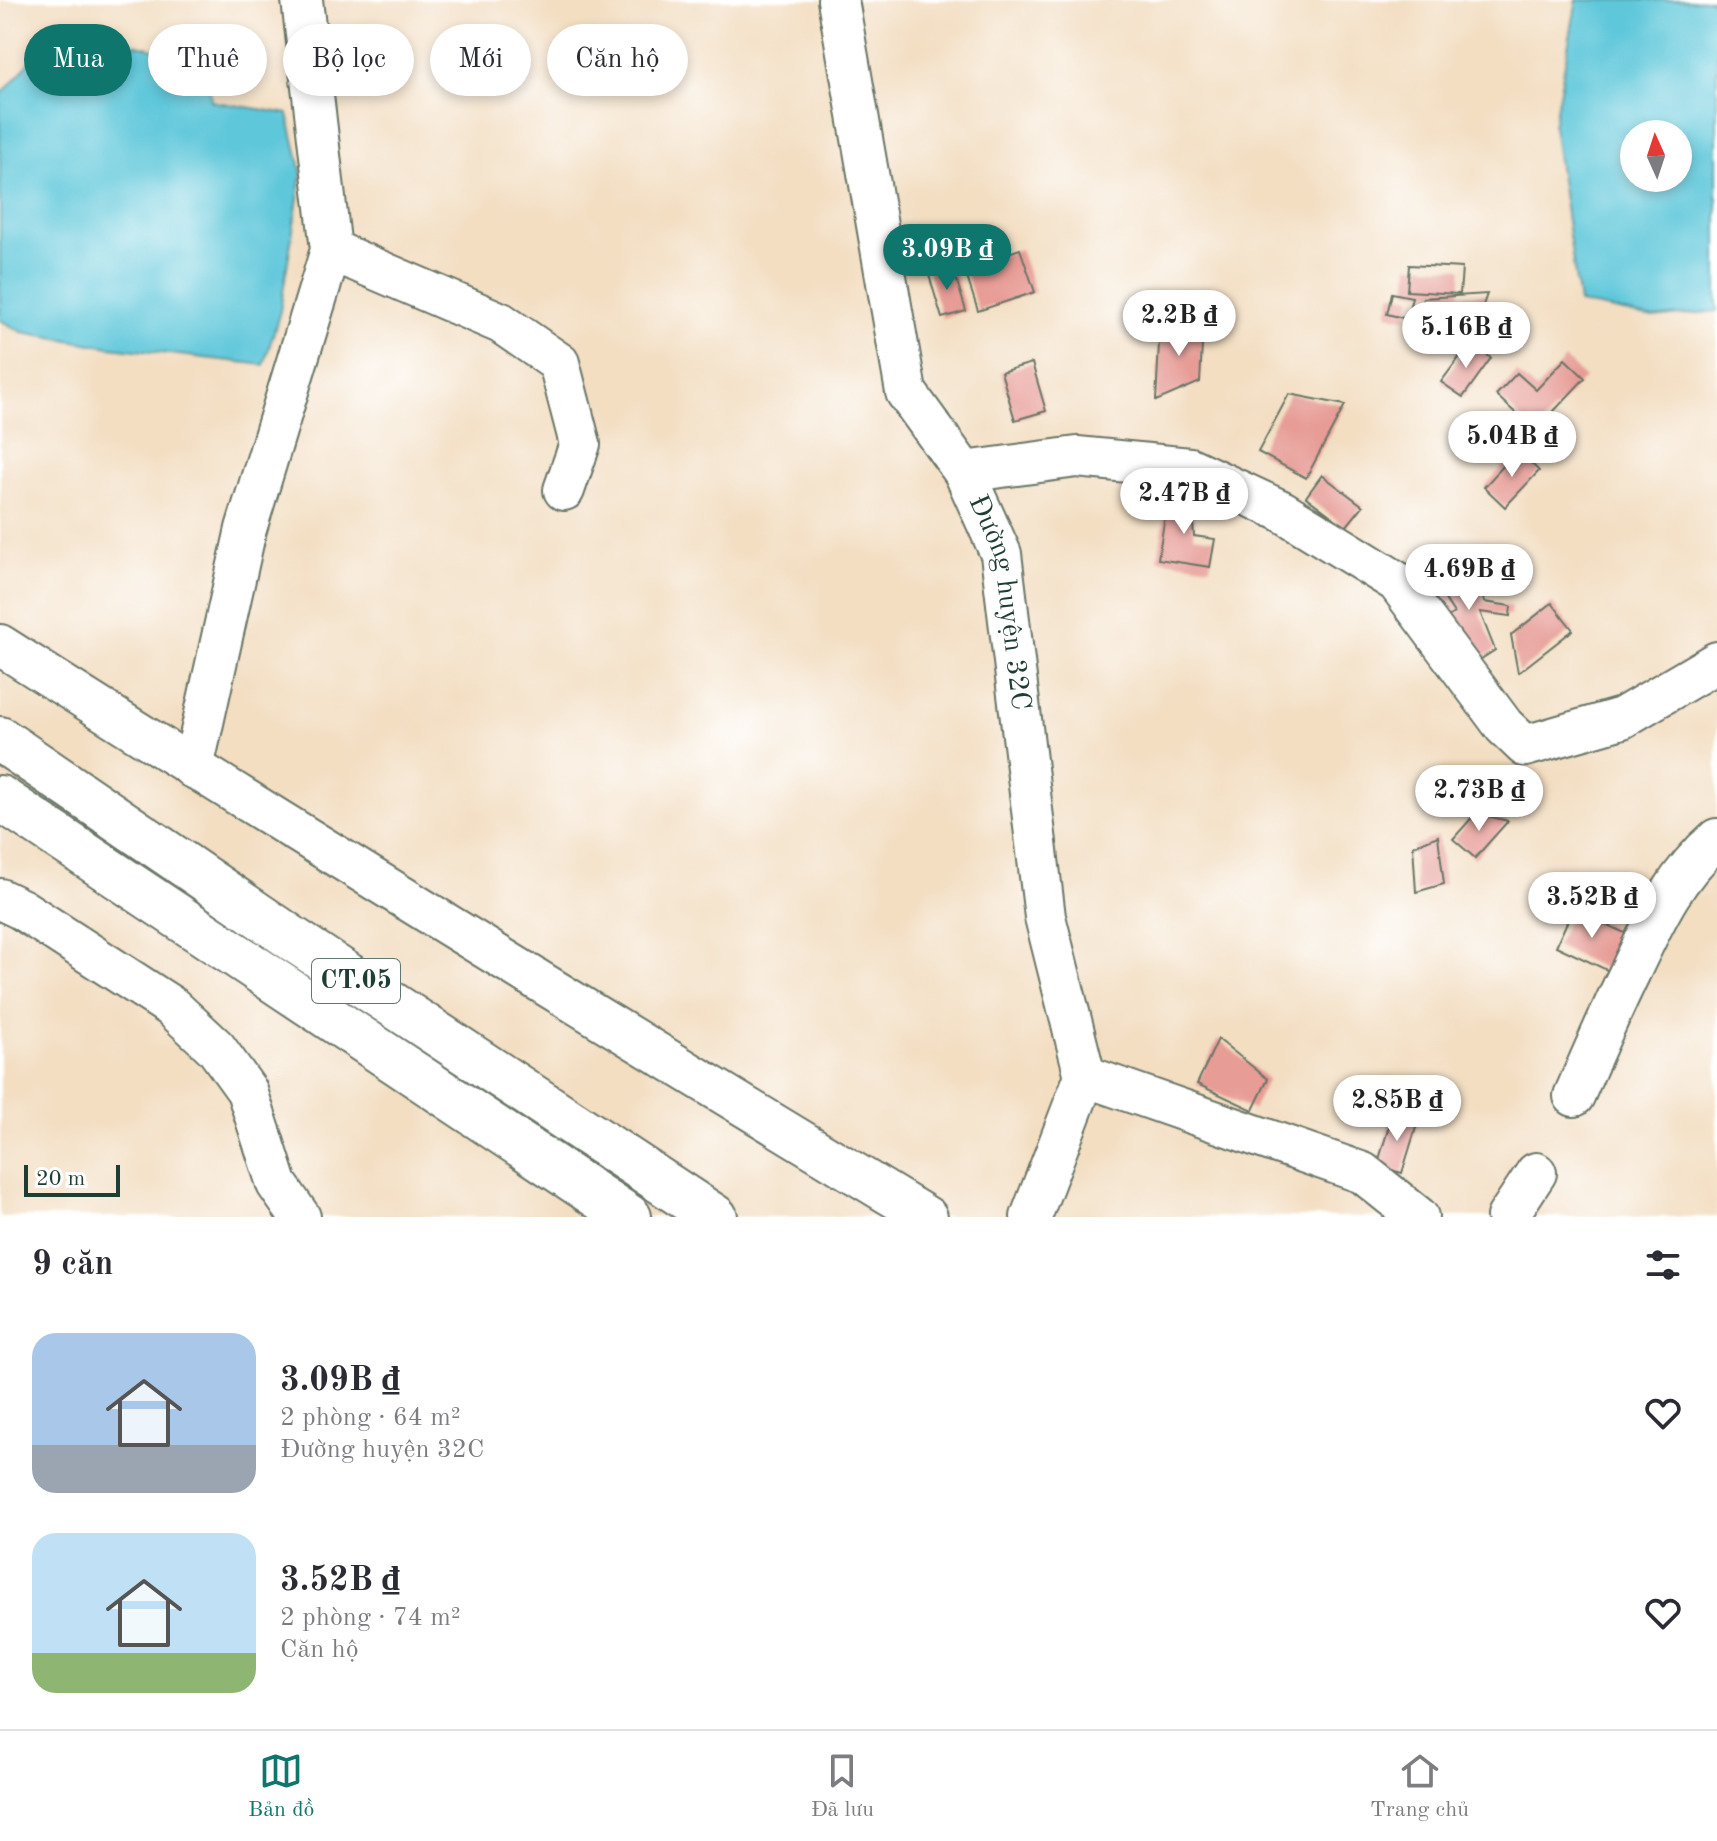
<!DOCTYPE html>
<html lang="vi">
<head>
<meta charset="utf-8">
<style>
  :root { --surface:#fff; --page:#f7f7f7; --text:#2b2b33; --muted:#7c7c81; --line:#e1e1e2; --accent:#0f766e }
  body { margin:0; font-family:"Old Standard TT",serif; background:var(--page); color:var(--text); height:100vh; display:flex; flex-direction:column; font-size:30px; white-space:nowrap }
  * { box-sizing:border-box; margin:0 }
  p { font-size:26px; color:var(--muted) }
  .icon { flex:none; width:44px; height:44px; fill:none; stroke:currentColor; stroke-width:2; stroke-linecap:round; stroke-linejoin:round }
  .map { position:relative; height:1217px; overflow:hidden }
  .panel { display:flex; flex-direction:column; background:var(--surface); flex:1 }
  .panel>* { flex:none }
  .top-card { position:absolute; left:24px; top:24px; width:800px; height:72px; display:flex; gap:16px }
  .needle { width:52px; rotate:357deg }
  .fabs { position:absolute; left:1620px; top:120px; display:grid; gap:16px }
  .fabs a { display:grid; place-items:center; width:72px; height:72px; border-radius:50%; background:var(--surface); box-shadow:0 4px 12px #0003; font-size:40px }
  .scale { position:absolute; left:24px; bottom:20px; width:96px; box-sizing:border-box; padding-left:8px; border:4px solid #1f3d34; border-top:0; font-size:22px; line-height:28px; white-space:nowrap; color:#1f3d34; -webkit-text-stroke:6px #fff; paint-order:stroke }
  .price { position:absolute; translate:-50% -68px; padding:0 18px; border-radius:28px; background:#fff; color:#222; font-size:26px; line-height:52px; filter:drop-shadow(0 2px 4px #0008) }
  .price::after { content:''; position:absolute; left:50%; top:48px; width:24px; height:18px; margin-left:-12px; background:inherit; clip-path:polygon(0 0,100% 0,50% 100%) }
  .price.active { background:var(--accent); color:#fff }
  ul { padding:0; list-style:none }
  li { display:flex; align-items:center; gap:24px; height:200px; padding:0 32px }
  li span { display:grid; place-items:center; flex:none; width:224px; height:160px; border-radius:24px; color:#555 }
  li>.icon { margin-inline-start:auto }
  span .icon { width:96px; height:96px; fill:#fffc; stroke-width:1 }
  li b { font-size:34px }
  h2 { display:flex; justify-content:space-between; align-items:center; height:96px; padding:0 32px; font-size:34px }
  .pill { padding:0 28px; border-radius:36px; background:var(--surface); box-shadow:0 4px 12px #0003; font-size:28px; line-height:72px }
  .pill.active { background:var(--accent); color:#fff }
  .menu { display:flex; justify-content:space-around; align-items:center; height:112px; border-top:2px solid var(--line); background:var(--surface); font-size:22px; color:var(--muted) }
  .menu a { display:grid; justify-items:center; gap:4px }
  .menu .active { color:var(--accent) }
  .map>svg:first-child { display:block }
  .water { fill:#5ec7da; stroke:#3e8287; stroke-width:2; fill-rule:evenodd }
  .building { fill:#e79c96 }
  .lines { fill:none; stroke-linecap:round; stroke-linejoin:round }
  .minor-casing { stroke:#697566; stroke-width:44 }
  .highway-casing { stroke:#697566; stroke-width:48 }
  .minor { stroke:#fff; stroke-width:40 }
  .highway { stroke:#fff; stroke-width:44 }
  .labels { text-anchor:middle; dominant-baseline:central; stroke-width:6; stroke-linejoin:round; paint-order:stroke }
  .shield { fill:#fff; stroke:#627771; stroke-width:2 }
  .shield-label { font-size:26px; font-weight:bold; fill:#1f3d34 }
  .street-label { font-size:28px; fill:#1f3d34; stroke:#fff }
</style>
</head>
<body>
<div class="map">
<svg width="1717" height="1217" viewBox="0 0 1717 1217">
  <rect width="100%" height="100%" fill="#fff"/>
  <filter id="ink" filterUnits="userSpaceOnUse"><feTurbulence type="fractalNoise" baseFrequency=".0125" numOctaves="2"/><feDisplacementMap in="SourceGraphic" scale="16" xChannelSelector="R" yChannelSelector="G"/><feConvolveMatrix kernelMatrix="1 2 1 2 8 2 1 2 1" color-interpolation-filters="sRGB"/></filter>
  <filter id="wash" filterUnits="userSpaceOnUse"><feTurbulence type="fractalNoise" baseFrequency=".006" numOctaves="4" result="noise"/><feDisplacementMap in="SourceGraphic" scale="32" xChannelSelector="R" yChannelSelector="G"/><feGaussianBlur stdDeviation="1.8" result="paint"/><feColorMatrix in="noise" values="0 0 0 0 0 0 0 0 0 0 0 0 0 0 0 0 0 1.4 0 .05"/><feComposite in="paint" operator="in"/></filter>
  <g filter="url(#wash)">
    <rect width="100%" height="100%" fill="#f3dec2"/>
    <g class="water">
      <path d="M1577,0H1717V311L1653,318L1579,303L1553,126ZM1678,134V178H1634V134Z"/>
      <polygon points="60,27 206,61 211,101 288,114 302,173 280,311 264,365 110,347 22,332 0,320 0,96"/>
    </g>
    <g id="blocks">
      <g class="building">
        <polygon points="1020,249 1035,292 978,311 964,268"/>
        <polygon points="952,265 966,311 942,318 928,272"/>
        <polygon points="1409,265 1462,268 1460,294 1407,291"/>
        <polygon points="1392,293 1412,297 1407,319 1387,314"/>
        <polygon points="1487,294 1471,339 1415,321 1423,298"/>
        <polygon points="1160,324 1203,326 1200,382 1156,401"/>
        <polygon points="1470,343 1491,358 1463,397 1441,382"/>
        <polygon points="1565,359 1585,378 1535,431 1496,395 1517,373 1536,390"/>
        <polygon points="1032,363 1046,411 1015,420 1001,372"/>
        <polygon points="1289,394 1345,405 1306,478 1258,452"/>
        <polygon points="1518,450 1539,471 1505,507 1484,487"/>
        <polygon points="1322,475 1363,506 1346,527 1306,497"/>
        <polygon points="1191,496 1194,536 1215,539 1210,567 1158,559 1168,498"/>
        <polygon points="1474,559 1484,602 1511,606 1510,616 1480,612 1495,650 1472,665 1442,621 1454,613 1435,584"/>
        <polygon points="1552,603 1573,630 1518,673 1511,635"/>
        <polygon points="1476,813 1508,821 1475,858 1453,839"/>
        <polygon points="1438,836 1444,884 1416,892 1413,846"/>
        <polygon points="1573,909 1629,935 1611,972 1556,946"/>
        <polygon points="1218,1039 1268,1079 1253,1110 1197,1084"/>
        <polygon points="1393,1113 1418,1121 1402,1173 1377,1166"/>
      </g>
    </g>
  </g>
  <g filter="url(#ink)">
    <use href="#blocks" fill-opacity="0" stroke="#697566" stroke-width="2"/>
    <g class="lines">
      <defs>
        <g id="minor">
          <path id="s1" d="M838,0L906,392L964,472L1001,554L1045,917L1085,1076L1031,1217"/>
          <polyline points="331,250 501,323 559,363 580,444 564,490"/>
          <polyline points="964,472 1077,457 1190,468 1282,511 1397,582 1504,726 1525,746 1622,718 1717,662"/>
          <path d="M0,645C306,840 616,1029 927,1217"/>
          <polyline points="193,768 246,529 331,250 302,0"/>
          <polyline points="0,899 21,909 172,1007 216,1048 247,1091 277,1184 300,1217"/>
          <polyline points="1085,1076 1363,1173 1418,1217"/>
          <path d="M1574,1096C1592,1055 1610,1013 1630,972C1654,922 1673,877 1717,839"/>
          <polyline points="1507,1217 1536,1173"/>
        </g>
        <g id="highway">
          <polyline points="0,739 293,939 715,1217"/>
          <polyline points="0,798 629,1217"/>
        </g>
      </defs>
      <use href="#minor" class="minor-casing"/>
      <use href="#highway" class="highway-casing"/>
      <use href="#minor" class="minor"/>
      <use href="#highway" class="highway"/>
    </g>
  </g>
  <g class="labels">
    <rect class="shield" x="312" y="959" width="88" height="44" rx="6"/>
    <g class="shield-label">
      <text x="356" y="981">CT.05</text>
    </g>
    <g class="street-label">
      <text stroke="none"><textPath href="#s1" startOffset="634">Đường huyện 32C</textPath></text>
    </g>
  </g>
</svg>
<div class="fabs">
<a><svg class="needle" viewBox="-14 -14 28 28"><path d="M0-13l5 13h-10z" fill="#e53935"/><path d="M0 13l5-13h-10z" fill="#7c7c81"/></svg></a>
</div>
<div class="scale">20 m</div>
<b class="price active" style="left:947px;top:292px">3.09B ₫</b>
<b class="price" style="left:1179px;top:358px">2.2B ₫</b>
<b class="price" style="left:1466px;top:370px">5.16B ₫</b>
<b class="price" style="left:1512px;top:479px">5.04B ₫</b>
<b class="price" style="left:1184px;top:536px">2.47B ₫</b>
<b class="price" style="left:1469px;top:612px">4.69B ₫</b>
<b class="price" style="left:1479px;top:833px">2.73B ₫</b>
<b class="price" style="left:1592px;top:940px">3.52B ₫</b>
<b class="price" style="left:1397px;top:1143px">2.85B ₫</b>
<div class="top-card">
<a class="pill active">Mua</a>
<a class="pill">Thuê</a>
<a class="pill">Bộ lọc</a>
<a class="pill">Mới</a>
<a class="pill">Căn hộ</a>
</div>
</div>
<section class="panel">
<h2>9 căn<svg class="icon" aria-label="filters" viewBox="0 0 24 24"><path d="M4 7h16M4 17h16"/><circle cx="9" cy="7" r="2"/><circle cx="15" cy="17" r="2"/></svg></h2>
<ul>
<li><span style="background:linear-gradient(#a9c7e8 70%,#9aa5b1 0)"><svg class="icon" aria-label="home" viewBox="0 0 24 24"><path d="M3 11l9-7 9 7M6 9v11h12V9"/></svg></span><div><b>3.09B ₫</b><p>2 phòng · 64 m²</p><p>Đường huyện 32C</p></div><svg class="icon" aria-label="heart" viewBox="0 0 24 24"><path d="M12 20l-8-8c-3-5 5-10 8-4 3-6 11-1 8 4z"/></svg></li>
<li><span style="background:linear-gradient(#bfe0f5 75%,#8fb573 0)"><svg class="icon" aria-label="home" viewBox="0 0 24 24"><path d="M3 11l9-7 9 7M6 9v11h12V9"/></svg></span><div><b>3.52B ₫</b><p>2 phòng · 74 m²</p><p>Căn hộ</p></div><svg class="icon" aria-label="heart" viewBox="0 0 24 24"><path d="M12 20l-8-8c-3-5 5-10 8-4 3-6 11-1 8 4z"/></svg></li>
</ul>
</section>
<nav class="menu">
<a class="active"><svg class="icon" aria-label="map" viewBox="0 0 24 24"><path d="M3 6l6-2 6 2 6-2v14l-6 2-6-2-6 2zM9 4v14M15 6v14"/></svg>Bản đồ</a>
<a><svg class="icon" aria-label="saved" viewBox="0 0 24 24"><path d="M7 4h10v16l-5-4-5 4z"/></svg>Đã lưu</a>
<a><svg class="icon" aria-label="home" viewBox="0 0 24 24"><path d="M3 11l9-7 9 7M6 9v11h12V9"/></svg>Trang chủ</a>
</nav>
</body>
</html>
